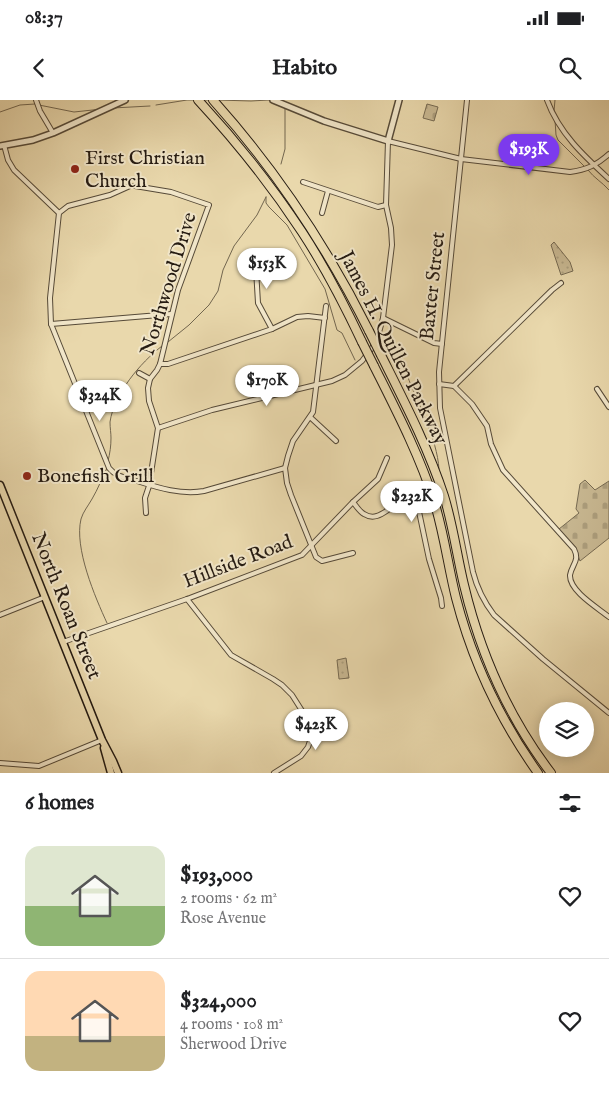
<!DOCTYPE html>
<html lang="en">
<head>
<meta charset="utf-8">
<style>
  :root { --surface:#fff; --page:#f2f2f2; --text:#202124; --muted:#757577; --line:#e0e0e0; --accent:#7c3aed }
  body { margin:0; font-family:"IM FELL English",serif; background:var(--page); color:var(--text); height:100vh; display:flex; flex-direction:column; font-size:19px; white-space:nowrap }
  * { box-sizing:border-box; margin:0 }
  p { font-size:16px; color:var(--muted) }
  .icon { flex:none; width:28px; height:28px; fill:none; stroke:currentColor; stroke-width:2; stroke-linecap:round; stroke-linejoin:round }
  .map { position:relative; height:673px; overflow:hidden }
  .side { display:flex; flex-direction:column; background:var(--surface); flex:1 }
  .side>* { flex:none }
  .controls { position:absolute; left:539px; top:602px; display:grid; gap:10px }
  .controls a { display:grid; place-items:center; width:55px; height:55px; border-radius:50%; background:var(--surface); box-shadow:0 2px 12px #0003; font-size:25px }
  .price { position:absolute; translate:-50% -42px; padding:0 11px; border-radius:18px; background:#fff; color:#222; font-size:16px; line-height:32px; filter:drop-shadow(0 1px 2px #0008) }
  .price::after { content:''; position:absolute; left:50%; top:30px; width:15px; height:11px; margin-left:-8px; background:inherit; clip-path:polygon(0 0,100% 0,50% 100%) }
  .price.selected { background:var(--accent); color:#fff }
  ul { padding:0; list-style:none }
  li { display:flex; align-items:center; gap:15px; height:125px; padding:0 25px }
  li+li { border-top:1px solid var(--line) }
  li span { display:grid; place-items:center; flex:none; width:140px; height:100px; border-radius:15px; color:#555 }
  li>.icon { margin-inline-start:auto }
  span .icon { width:60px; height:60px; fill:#fffc; stroke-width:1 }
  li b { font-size:21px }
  h2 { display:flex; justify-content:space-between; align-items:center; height:60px; padding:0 25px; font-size:21px }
  .status { display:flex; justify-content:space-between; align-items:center; height:35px; padding:0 25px; background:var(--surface); direction:ltr }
  .status svg { height:14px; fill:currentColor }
  header { display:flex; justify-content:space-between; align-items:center; height:65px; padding:0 25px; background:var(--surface); font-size:22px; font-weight:800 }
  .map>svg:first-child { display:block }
  .cemetery { fill:url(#cemetery-stones); stroke:#766a52 }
  .park { fill:url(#park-dots); stroke:#766a52 }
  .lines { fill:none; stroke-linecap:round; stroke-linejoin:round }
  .stream { stroke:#72664f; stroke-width:1 }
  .minor-casing { stroke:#564a38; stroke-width:6 }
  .tertiary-casing { stroke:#564a38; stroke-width:8 }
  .primary-casing { stroke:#251b12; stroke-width:9 }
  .motorway-casing { stroke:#251b12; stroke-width:10 }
  .minor { stroke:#f1e6c9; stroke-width:4 }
  .tertiary { stroke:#f1e6c9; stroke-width:5 }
  .primary { stroke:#e9d8ac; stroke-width:6 }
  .motorway { stroke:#e9d8ac; stroke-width:8 }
  .motorway-bridge-casing { stroke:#251b12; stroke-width:10; stroke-linecap:butt }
  .motorway-bridge { stroke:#e9d8ac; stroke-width:8 }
  .poi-dot { fill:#8f2418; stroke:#f1e6c9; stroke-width:2 }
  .labels { text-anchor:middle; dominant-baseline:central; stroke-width:4; stroke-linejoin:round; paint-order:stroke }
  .poi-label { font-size:20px; fill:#251b12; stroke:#f1e6c9; text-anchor:start }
  .street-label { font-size:20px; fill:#251b12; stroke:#f1e6c9 }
</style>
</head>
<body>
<div class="status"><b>08:37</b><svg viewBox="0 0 49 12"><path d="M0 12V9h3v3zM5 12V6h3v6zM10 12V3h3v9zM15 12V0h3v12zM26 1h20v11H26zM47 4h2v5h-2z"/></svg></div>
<header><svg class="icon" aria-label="back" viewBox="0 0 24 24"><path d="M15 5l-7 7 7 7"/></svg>Habito<svg class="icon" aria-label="search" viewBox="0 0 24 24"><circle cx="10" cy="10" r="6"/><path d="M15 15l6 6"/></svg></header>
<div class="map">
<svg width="609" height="673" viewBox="0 0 609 673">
  <defs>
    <pattern id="cemetery-stones" width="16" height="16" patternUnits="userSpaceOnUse" patternTransform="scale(1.25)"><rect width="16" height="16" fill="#c8b892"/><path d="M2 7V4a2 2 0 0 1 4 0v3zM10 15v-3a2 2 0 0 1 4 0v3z" fill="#ac9e7d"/></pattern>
    <pattern id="park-dots" width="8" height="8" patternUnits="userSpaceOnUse" patternTransform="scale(1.25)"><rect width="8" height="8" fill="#c8b892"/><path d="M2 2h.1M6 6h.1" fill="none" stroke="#ac9e7d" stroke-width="1.8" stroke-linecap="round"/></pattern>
  </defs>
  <rect width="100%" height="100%" fill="#e9d8ac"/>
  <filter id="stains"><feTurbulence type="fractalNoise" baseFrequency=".004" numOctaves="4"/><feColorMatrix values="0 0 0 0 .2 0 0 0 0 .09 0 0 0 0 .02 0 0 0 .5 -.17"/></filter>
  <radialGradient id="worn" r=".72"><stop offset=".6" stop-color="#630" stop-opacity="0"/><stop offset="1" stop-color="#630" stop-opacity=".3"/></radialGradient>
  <g class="cemetery">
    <polygon points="427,4 438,7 434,21 423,18"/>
    <polygon points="585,380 595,390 609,381 609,438 580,461 575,448 559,429 579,413 576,409 580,384"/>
  </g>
  <g class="park">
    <polygon points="554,142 570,162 573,171 561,175 551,145"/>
    <polygon points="346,558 349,578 339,579 337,560"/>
  </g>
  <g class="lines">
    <g class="stream">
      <polyline points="202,0 210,0"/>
      <polyline points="217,0 251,1 269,0"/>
      <polyline points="39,5 74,12 102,9"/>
      <polyline points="156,5 187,0 195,0"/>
      <polyline points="113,8 150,6"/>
      <polyline points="554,11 555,0"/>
      <polyline points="0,12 20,5 35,4"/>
      <polyline points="555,20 556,35 558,40 585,67"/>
      <polyline points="281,64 285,49 285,8"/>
      <path d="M588,70C594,78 602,82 609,90"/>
      <polyline points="266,97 266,103 269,107 287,125 325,189 337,230 342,233 355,260"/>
      <polyline points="168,242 189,225 209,205 218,191 223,170 234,146 257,115 266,97"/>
      <path d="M400,270L407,275C418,304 437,338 439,369"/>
      <path d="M108,361C110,353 111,346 111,338C111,333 110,328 110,322C114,294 140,263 162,246"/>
      <path d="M107,368C102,378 98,389 92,399C88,406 83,412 81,419C74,448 95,497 107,523"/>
    </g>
    <defs>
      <g id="minor">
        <polyline points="36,0 40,11 53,33"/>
        <path d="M467,0L439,272L440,308L473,472C477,488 484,502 494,515L543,559L609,613"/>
        <path d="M547,0C559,33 584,56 609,79"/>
        <polyline points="4,45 8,60 14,70 59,113"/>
        <polyline points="303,82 378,107 386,105"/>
        <polyline points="322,113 328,91"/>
        <polyline points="255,152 258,203 272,229"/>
        <polyline points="326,206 313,312 293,341 288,356 285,368 287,383 291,395 316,457 322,461 353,453"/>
        <polyline points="383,218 434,243 442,244"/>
        <polyline points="51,224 171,214"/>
        <polyline points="160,264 168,264 272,229 297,217 308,216 325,218"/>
        <polyline points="139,273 150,279"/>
        <path d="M439,284L454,286L472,304L487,326L491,344L503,370L574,449C580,461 572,464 570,475C569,491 598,508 609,517"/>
        <polyline points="454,286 552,190 561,183"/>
        <polyline points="597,289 609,307"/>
        <polyline points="310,317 336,341"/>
        <path d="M158,328L212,310L332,281L345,275L362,261L372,248L378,236L383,218L392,145L391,128L386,105L388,41L461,59L570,72C586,70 597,65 609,54"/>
        <path d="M353,402C356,406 360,412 364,414C383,426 394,393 416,404L418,407L429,459L441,498L442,506"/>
        <path d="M146,413L145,398L149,386L158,328L149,301L148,288L150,279L157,270L160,264L178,190L209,105L171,92L135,86H130L110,95L68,106L59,113L50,198L51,224L109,368C116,377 127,378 137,381C159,388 181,395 204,391L285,368"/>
        <polyline points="187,499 231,555 273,579 282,585 292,595 306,617 311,633 311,638 308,647 301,656 274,673"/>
        <polyline points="0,515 45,497"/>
        <polyline points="63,542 187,499 302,455 353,402 378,379 387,358"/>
        <polyline points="0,663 39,666 102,640"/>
      </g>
      <g id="tertiary">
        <polyline points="273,0 324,21 388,41 399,0"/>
        <polyline points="0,46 33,40 53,33 125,0"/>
      </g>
      <g id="primary">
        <polyline points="0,385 102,640 113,661 118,673"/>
        <polyline points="104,648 111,673"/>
      </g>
      <g id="motorway">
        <path d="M198,0C236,41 271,85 302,132C325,167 344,204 362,242"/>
        <path d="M213,0C276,70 327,147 369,231"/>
        <path d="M381,255C404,301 428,347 444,396C453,425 457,456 464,485C480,552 509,618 551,673"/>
        <path d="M374,266C396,310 419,354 434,401C444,433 448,466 456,498C472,560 501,621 538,673"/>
      </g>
    </defs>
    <use href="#minor" class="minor-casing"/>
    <use href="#tertiary" class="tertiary-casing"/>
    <use href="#primary" class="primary-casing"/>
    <use href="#motorway" class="motorway-casing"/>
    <use href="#minor" class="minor"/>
    <use href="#tertiary" class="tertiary"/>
    <use href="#primary" class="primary"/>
    <use href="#motorway" class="motorway"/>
    <defs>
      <g id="motorway-bridge">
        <polyline points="369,231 381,255"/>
        <polyline points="362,242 374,266"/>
      </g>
    </defs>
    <use href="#motorway-bridge" class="motorway-bridge-casing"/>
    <use href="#motorway-bridge" class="motorway-bridge"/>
  </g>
  <g class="poi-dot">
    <circle cx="75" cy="69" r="5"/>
    <circle cx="27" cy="376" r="5"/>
  </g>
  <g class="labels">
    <g class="poi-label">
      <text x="85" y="58">First Christian<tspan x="85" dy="23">Church</tspan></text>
      <text x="37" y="376">Bonefish Grill</text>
    </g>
    <g class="street-label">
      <text transform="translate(169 184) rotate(-73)">Northwood Drive</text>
      <text transform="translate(433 186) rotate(-84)">Baxter Street</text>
      <text transform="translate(393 248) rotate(63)">James H. Quillen Parkway</text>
      <text transform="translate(238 462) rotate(-21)">Hillside Road</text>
      <text transform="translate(66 506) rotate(68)">North Roan Street</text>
    </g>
  </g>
  <rect width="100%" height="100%" filter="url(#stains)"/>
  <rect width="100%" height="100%" fill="url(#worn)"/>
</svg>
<div class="controls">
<a><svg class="icon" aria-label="layers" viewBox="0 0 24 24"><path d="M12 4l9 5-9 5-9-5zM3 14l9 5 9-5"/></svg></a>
</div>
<b class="price selected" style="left:529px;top:76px">$193K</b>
<b class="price" style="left:267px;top:190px">$153K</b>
<b class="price" style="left:267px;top:307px">$170K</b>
<b class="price" style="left:100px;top:322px">$324K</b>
<b class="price" style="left:412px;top:423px">$232K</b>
<b class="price" style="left:316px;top:651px">$423K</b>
</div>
<section class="side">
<h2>6 homes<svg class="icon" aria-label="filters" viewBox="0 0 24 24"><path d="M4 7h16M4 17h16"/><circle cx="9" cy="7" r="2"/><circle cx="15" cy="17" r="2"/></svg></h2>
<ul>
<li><span style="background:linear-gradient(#dfe7d0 60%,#8fb573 0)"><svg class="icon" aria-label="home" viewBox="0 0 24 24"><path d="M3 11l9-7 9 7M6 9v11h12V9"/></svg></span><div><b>$193,000</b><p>2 rooms · 62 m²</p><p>Rose Avenue</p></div><svg class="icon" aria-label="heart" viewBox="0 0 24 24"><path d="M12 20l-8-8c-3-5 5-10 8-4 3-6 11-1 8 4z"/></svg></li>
<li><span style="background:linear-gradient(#ffd9b3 65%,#c2b280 0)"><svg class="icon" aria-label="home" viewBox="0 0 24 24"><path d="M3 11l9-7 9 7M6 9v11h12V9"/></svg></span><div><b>$324,000</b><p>4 rooms · 108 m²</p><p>Sherwood Drive</p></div><svg class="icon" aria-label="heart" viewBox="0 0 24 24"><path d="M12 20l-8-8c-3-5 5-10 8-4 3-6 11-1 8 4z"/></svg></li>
</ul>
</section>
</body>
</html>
